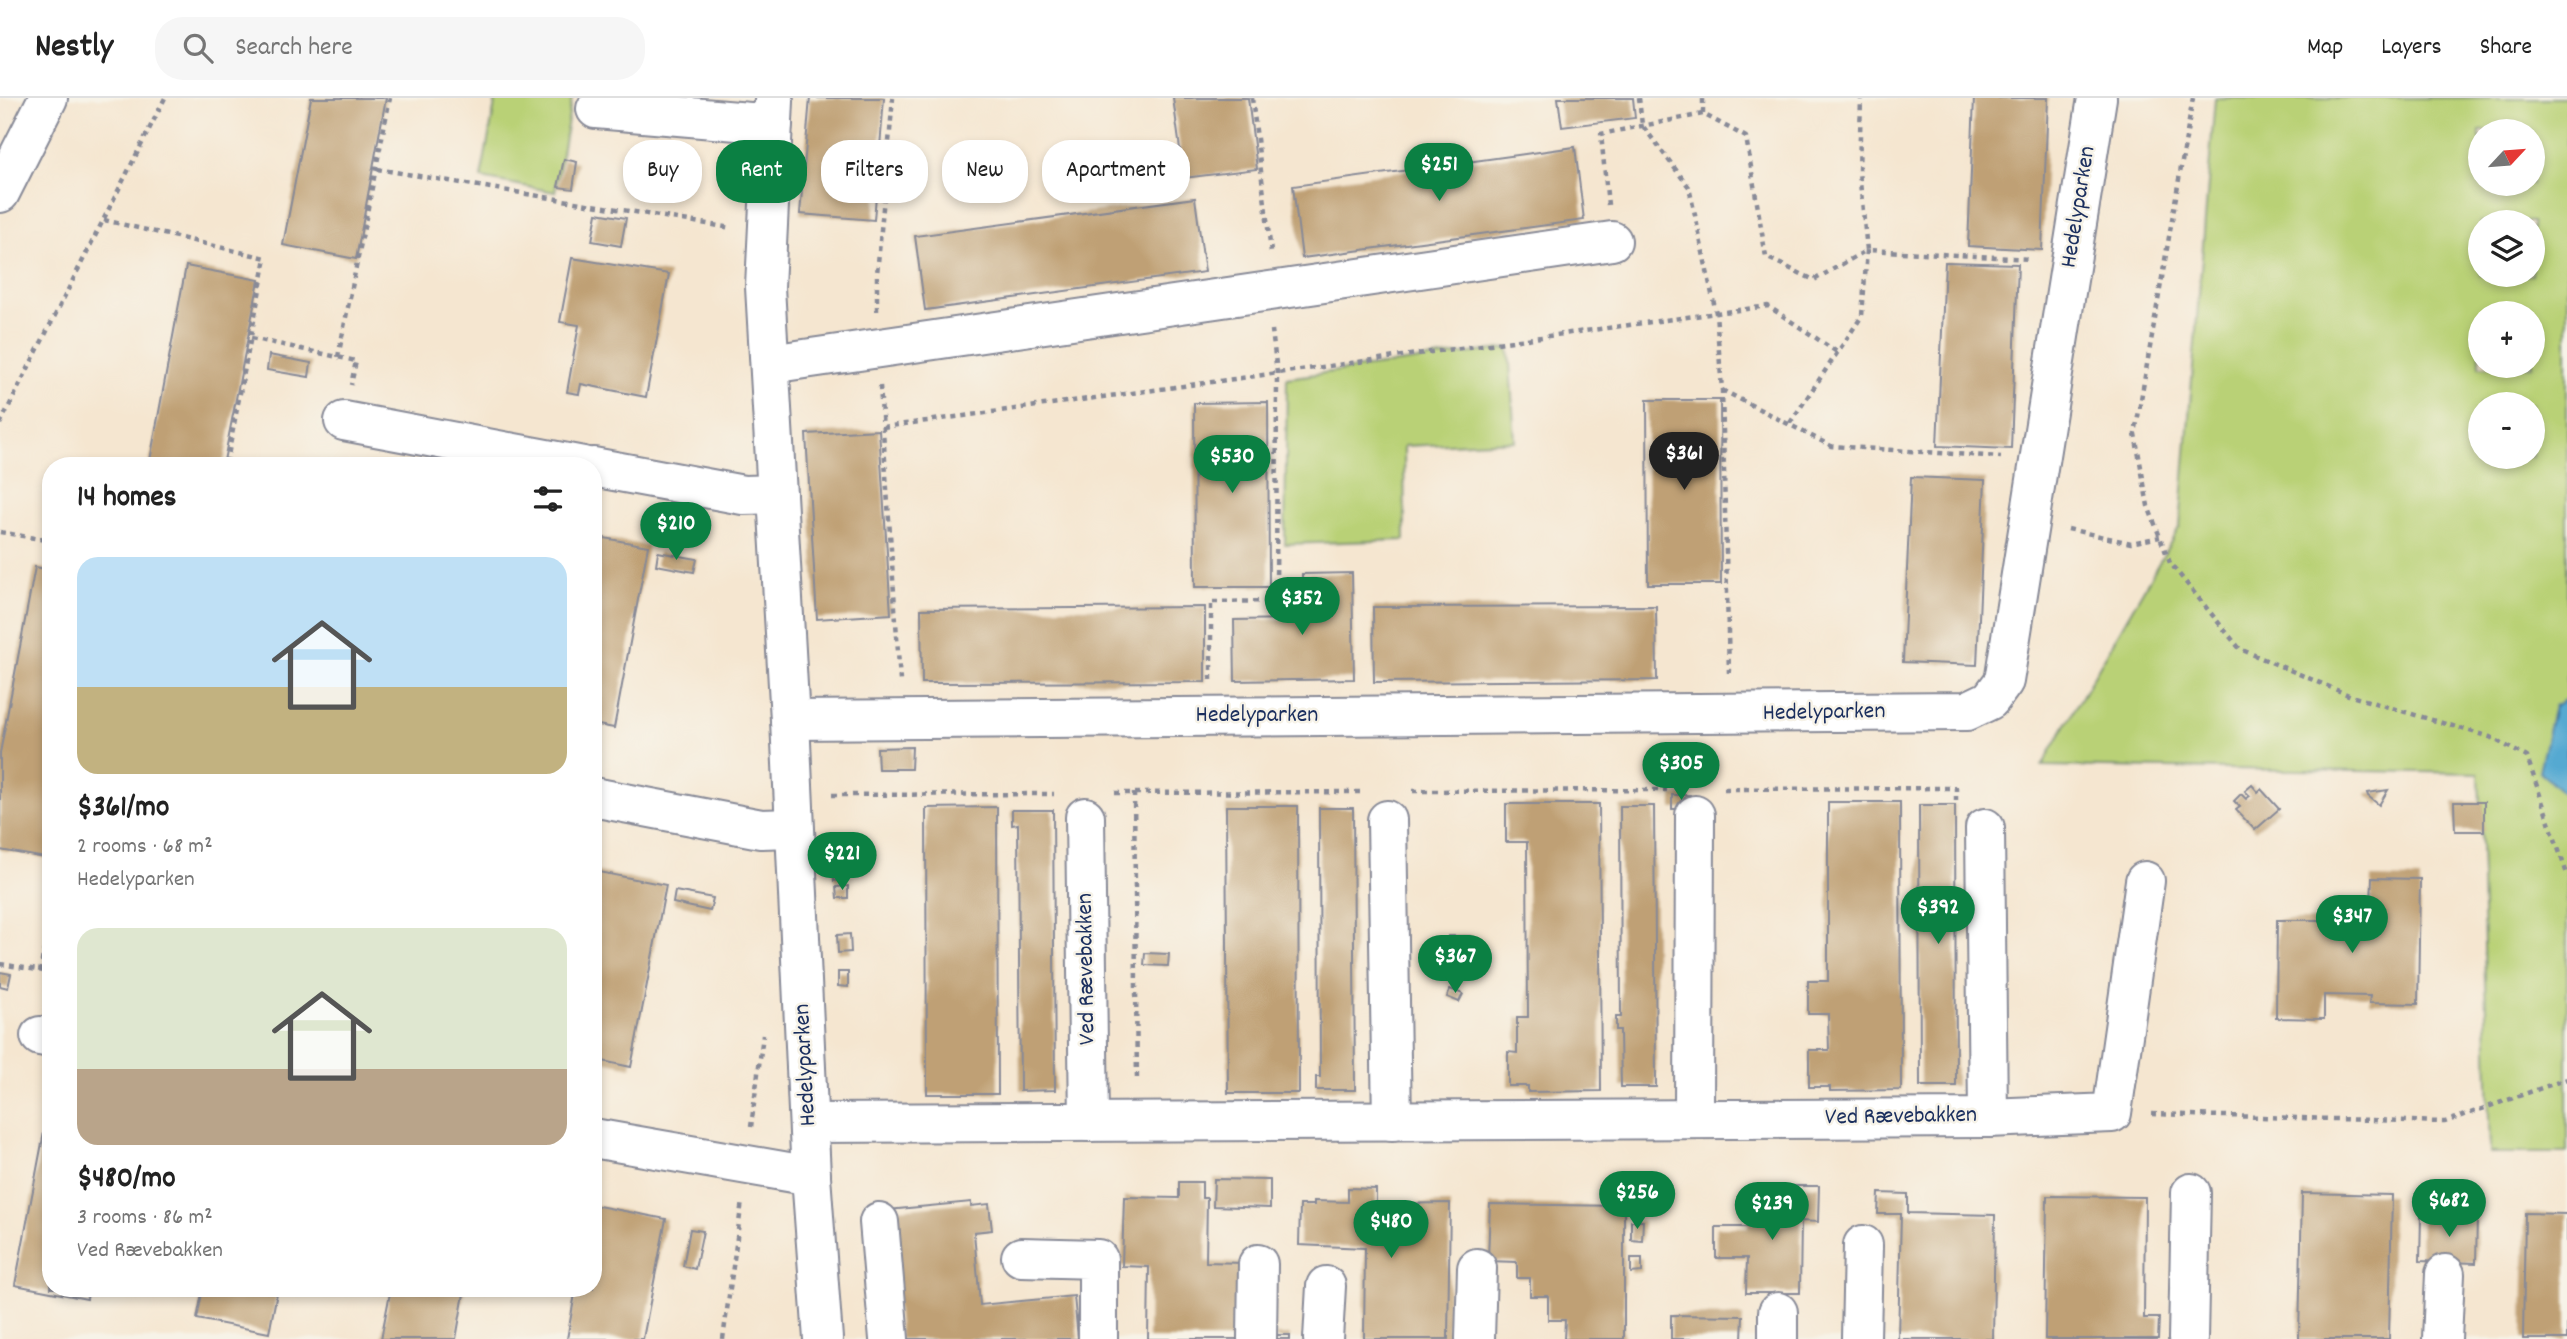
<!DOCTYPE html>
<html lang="en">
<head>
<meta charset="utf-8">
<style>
  :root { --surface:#fff; --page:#f6f6f6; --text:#222; --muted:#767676; --line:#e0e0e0; --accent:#0b8043 }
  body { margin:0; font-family:Dekko,sans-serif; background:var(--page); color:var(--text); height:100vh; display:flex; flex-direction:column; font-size:26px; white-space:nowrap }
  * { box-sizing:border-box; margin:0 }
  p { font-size:23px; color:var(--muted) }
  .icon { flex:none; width:38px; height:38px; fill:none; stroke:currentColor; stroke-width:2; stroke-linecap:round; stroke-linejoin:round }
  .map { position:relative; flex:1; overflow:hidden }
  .drawer { position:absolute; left:42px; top:359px; width:560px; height:840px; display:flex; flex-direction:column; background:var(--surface); border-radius:28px; box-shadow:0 4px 10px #0003 }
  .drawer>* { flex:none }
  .banner { position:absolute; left:623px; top:42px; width:665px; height:63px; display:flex; gap:14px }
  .needle { width:46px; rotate:64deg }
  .fabs { position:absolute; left:2468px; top:21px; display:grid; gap:14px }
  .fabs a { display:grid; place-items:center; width:77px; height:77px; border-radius:50%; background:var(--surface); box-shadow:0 4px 10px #0003; font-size:35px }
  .price { position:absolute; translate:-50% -60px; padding:0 16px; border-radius:24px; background:var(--accent); color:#fff; font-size:23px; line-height:46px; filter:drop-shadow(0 2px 4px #0008) }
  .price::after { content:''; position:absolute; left:50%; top:42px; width:21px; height:16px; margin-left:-10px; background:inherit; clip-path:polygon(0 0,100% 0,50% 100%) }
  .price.current { background:#222; color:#fff }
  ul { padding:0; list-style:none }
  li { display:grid; align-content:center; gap:14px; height:371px; padding:0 35px }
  li span { display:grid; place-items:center; height:217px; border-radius:21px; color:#555 }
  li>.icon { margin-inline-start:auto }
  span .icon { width:126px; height:126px; fill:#fffc; stroke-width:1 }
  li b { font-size:30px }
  h2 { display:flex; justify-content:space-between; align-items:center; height:84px; padding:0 35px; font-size:30px }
  .tag { padding:0 24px; border-radius:28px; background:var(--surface); box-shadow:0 4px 10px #0003; font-size:24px; line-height:63px }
  .tag.current { background:var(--accent); color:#fff }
  header { display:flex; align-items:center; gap:42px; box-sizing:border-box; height:98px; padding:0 35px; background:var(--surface); border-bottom:2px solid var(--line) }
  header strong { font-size:33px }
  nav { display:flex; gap:38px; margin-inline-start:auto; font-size:24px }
  .search { width:490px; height:63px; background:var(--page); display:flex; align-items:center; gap:18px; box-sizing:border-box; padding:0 24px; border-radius:28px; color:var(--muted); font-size:26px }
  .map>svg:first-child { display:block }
  .green { fill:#b9d176; stroke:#6a806a; stroke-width:2; fill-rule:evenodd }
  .water { fill:#55a9d1; stroke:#386c98; stroke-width:2 }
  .building { fill:#bfa075 }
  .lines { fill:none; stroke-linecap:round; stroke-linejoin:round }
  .minor-casing { stroke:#888a97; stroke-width:42 }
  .path { stroke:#888a97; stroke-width:4.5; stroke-dasharray:5 5; stroke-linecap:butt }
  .minor { stroke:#fff; stroke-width:38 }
  .labels { text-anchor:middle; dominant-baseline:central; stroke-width:5; stroke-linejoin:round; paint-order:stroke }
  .street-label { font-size:24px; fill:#1b2f5e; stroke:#f7f3e8 }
</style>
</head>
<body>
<header>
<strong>Nestly</strong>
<div class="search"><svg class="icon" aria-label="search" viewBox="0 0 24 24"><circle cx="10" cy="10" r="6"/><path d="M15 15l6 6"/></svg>Search here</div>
<nav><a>Map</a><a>Layers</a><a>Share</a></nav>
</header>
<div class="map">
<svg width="2567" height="1241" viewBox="0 0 2567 1241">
  <rect width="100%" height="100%" fill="#f7f3e8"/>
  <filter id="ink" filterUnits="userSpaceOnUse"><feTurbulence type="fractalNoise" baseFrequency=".0143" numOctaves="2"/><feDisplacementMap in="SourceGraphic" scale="14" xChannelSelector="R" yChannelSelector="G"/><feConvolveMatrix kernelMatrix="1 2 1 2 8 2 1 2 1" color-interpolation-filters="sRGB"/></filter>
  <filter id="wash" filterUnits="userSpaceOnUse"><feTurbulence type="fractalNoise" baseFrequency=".00686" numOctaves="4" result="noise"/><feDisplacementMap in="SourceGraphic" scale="28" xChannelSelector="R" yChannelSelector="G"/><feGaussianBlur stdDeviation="1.57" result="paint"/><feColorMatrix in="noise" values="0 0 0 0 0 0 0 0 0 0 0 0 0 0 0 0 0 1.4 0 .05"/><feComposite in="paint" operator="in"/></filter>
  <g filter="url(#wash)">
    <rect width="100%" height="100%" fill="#f5e6d0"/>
    <g class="green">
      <polygon points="496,0 572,0 555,94 481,80"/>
      <path d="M2215,0H2567V1055H2490L2479,675L2042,668L2180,428ZM2480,33H2532V86H2480ZM2480,124H2532V177H2480ZM2480,215H2532V268H2480ZM2480,306H2532V359H2480Z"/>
      <polygon points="1509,250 1515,343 1404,348 1405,442 1285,446 1287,280"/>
    </g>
    <polygon class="water" points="2567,601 2567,699 2539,673 2554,608"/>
    <g id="blocks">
      <g class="building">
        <polygon points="311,0 386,0 356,161 283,147"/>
        <polygon points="810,0 884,0 874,122 800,116"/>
        <polygon points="1173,0 1248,0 1257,71 1184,80"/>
        <polygon points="1558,0 1633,0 1635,20 1562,29"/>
        <polygon points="1974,0 2048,0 2042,152 1968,148"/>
        <polygon points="1575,49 1584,122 1302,160 1293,88"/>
        <polygon points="564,61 577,64 573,91 558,89"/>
        <polygon points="1195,100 1205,174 925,212 915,138"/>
        <polygon points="597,115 626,120 621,148 592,143"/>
        <polygon points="572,160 669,176 646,299 581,286 579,296 567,294 579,227 560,224"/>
        <polygon points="1945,164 2018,166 2011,351 1937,348"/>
        <polygon points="186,168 259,182 223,368 149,368"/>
        <polygon points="269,257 311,265 309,279 267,272"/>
        <polygon points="1647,302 1720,302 1721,486 1648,486"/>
        <polygon points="1268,304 1269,489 1195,489 1194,305"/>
        <polygon points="879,332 891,516 817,521 806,336"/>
        <polygon points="1911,379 1985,382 1977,567 1903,564"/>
        <polygon points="593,438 648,448 614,630 593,626"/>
        <polygon points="658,454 697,461 694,474 656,467"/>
        <polygon points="35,469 51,472 51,761 0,752 0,655"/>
        <polygon points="1352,475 1354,581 1235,583 1234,522 1303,521 1302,476"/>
        <polygon points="1656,508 1657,582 1374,584 1373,509"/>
        <polygon points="1205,509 1205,584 922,585 921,511"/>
        <polygon points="912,649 911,671 878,671 877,650"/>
        <polygon points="2252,687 2258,694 2261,691 2279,711 2255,732 2236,712 2240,709 2234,703 2241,696 2246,701 2250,698 2245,693"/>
        <polygon points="2388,692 2379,707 2368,698 2367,695"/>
        <polygon points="1672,697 1690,697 1691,711 1672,711"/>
        <polygon points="1828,704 1900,704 1901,992 1830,993 1830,989 1809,989 1809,952 1829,952 1828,916 1808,916 1808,883 1828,883"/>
        <polygon points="2454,704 2484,704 2484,733 2455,733"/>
        <polygon points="1506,706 1599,706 1601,993 1528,994 1528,988 1508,988 1508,954 1517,955 1517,919 1528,919 1527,744 1506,744"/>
        <polygon points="1919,707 1955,707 1956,988 1920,988"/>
        <polygon points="1226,708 1298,708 1299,995 1228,995"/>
        <polygon points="1620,708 1654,708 1656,989 1621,989 1620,932 1616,932 1616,919 1621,919"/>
        <polygon points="997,709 998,996 927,996 926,710"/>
        <polygon points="1319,710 1353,710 1355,992 1316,992 1316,979 1320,979"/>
        <polygon points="1012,712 1053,712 1055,992 1020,993 1018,726 1012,727"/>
        <polygon points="844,769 845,782 834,783 833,770"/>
        <polygon points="594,773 666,787 631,969 593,961"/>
        <polygon points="2372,780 2420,781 2418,906 2369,905 2370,898 2324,897 2324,921 2276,920 2277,822 2325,822 2325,830 2370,831"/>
        <polygon points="848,788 848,800 837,800 836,789"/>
        <polygon points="675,793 713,800 710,813 673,805"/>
        <polygon points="850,836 851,854 838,855 837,837"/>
        <polygon points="1448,838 1471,838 1470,865 1448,864"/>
        <polygon points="1145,855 1169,856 1168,868 1144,867"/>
        <polygon points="0,874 11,876 8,890 0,888"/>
        <polygon points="838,874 848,874 848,889 838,888"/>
        <polygon points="1450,891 1463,896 1459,904 1447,899"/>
        <polygon points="49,1008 51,1190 89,1190 87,1201 15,1187"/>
        <polygon points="1214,1081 1270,1082 1270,1110 1213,1108"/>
        <polygon points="1179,1084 1202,1084 1202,1100 1207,1100 1206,1164 1243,1165 1242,1241 1148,1241 1149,1169 1122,1168 1124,1099 1179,1100"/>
        <polygon points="1783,1088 1819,1088 1818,1124 1801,1123 1800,1195 1746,1195 1747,1160 1716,1160 1716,1129 1748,1129 1748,1113 1783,1114"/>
        <polygon points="1348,1090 1376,1091 1376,1106 1450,1105 1448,1241 1364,1241 1365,1150 1299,1147 1300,1107 1314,1107 1314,1103 1348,1104"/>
        <polygon points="1879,1095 1908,1096 1908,1115 1995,1117 1993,1241 1898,1241 1901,1116 1878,1116"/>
        <polygon points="2302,1095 2392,1097 2389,1241 2299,1241"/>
        <polygon points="2047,1098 2145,1099 2144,1220 2159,1220 2158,1241 2045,1241"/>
        <polygon points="971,1104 971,1108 989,1106 992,1132 974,1134 980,1207 1074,1198 1078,1241 900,1241 888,1112"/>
        <polygon points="1490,1106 1624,1108 1624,1241 1564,1241 1565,1222 1548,1222 1548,1198 1530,1198 1530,1180 1517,1180 1517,1164 1488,1163"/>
        <polygon points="593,1107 666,1121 643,1241 567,1241 576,1190 593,1190"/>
        <polygon points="2525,1115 2567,1116 2567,1241 2523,1241"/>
        <polygon points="2477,1117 2476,1165 2420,1163 2421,1118"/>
        <polygon points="1631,1123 1643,1123 1642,1143 1631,1142"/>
        <polygon points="690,1131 703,1133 695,1171 683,1168"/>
        <polygon points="1631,1160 1642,1160 1642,1174 1631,1175"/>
        <polygon points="203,1190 278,1190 269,1235 197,1221"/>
        <polygon points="391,1190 465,1190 456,1241 381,1241"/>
        <polygon points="1671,1217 1743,1218 1742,1241 1671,1241"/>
        <rect x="1276" y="1237" width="14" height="4"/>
      </g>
    </g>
  </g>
  <g filter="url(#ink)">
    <use href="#blocks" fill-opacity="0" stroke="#888a97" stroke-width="2"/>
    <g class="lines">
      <defs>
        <g id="minor">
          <polyline points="774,3 765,189 790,622 811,1078 823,1241"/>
          <polyline points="596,11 773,26"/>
          <polyline points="0,95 48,0"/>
          <polyline points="770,266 1612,143"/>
          <polyline points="344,323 583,368"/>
          <polyline points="593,369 743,397 777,396"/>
          <polyline points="790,622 1967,613 1990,602 2004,583 2097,0"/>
          <polyline points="593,699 761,731 793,730"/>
          <polyline points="1085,719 1089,1024"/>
          <polyline points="1387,722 1392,1023"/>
          <polyline points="1985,730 1988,1020"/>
          <polyline points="40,938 51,940"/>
          <polyline points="1694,1021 1695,717"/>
          <polyline points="810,1025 1988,1020 2112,1015 2145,783"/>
          <polyline points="593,1040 811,1078"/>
          <polyline points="879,1124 889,1241"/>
          <polyline points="1021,1159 1098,1161 1098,1241"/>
          <polyline points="1257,1241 1258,1166"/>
          <polyline points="1323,1241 1326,1188"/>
          <polyline points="1475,1241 1477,1170"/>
          <polyline points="1778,1241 1778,1214"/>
          <polyline points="1861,1241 1863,1147"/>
          <polyline points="2188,1241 2191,1095"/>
          <polyline points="2442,1241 2445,1176"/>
        </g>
      </defs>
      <use href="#minor" class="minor-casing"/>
      <g class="path">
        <polyline points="1252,0 1271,154"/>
        <polyline points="1639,0 1642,27 1689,89 1716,215 1722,292 1729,575"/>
        <polyline points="2193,0 2135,336 2148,408 2170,465 2240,551 2351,598 2490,639 2527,659 2567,776"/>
        <polyline points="1703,16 1703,0"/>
        <polyline points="377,71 731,130"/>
        <polyline points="1608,107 1601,36 1703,16 1746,39 1766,159 1814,182 1867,152 1859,74 1861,0"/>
        <polyline points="104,122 266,160 226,368"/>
        <polyline points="877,213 877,176 893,0"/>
        <polyline points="251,240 356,263 351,287"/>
        <polyline points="338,259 390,0"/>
        <polyline points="880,288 900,583"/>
        <polyline points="1722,292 1831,348 2001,359"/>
        <polyline points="1790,325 1862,218 1867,152 2031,161"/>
        <polyline points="0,326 165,0"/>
        <polyline points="883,329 1768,208 1837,254"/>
        <polyline points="2068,431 2131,445 2160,439"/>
        <polyline points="0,434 51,443"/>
        <polyline points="1211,582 1211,504 1276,503 1277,275 1272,232"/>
        <polyline points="1662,654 1663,692"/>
        <polyline points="1724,691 1956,690 1956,705"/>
        <polyline points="1413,693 1667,692"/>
        <polyline points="1115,695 1362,694"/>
        <polyline points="1134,695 1137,985"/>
        <polyline points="832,697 1054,696"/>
        <polyline points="0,866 50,874 46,902"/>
        <polyline points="40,874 51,814"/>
        <polyline points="2152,1016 2445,1024 2567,981"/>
        <polyline points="751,1029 763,937"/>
        <polyline points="723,1241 742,1103"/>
      </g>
      <use href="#minor" class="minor"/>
    </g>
  </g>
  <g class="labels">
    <g class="street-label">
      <text transform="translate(2079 109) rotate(-81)">Hedelyparken</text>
      <text transform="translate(1824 615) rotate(-1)">Hedelyparken</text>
      <text x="1257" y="618">Hedelyparken</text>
      <text transform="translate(1087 871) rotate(-91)">Ved Rævebakken</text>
      <text transform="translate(806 967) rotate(-93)">Hedelyparken</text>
      <text transform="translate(1901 1019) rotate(-1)">Ved Rævebakken</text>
    </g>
  </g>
</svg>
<div class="fabs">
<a><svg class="needle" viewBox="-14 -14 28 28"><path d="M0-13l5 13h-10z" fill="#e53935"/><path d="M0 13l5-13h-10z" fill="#767676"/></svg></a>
<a><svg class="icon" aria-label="layers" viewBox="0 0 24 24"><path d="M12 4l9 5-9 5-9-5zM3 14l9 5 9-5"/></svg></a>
<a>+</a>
<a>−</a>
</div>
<b class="price" style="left:1439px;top:105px">$251</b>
<b class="price current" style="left:1684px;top:394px">$361</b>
<b class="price" style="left:1232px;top:397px">$530</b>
<b class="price" style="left:676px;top:464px">$210</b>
<b class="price" style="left:1302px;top:539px">$352</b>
<b class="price" style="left:1681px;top:704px">$305</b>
<b class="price" style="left:842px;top:794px">$221</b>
<b class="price" style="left:1938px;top:848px">$392</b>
<b class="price" style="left:2352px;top:857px">$347</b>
<b class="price" style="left:1455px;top:897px">$367</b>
<b class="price" style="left:1637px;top:1133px">$256</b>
<b class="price" style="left:2449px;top:1141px">$682</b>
<b class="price" style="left:1772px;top:1144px">$239</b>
<b class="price" style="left:1391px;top:1162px">$480</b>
<div class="banner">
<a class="tag">Buy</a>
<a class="tag current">Rent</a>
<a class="tag">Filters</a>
<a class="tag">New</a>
<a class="tag">Apartment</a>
</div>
<section class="drawer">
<h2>14 homes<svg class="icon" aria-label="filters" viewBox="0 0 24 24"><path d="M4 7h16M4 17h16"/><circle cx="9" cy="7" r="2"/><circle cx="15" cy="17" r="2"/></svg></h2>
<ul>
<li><span style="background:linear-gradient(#bfe0f5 60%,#c2b280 0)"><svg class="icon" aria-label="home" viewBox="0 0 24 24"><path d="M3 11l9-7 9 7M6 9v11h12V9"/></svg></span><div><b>$361/mo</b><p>2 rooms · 68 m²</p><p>Hedelyparken</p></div></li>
<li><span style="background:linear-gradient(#dfe7d0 65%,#b9a48a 0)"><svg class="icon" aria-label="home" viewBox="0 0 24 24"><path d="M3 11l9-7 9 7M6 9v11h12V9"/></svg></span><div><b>$480/mo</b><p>3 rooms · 86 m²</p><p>Ved Rævebakken</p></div></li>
</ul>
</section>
</div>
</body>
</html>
